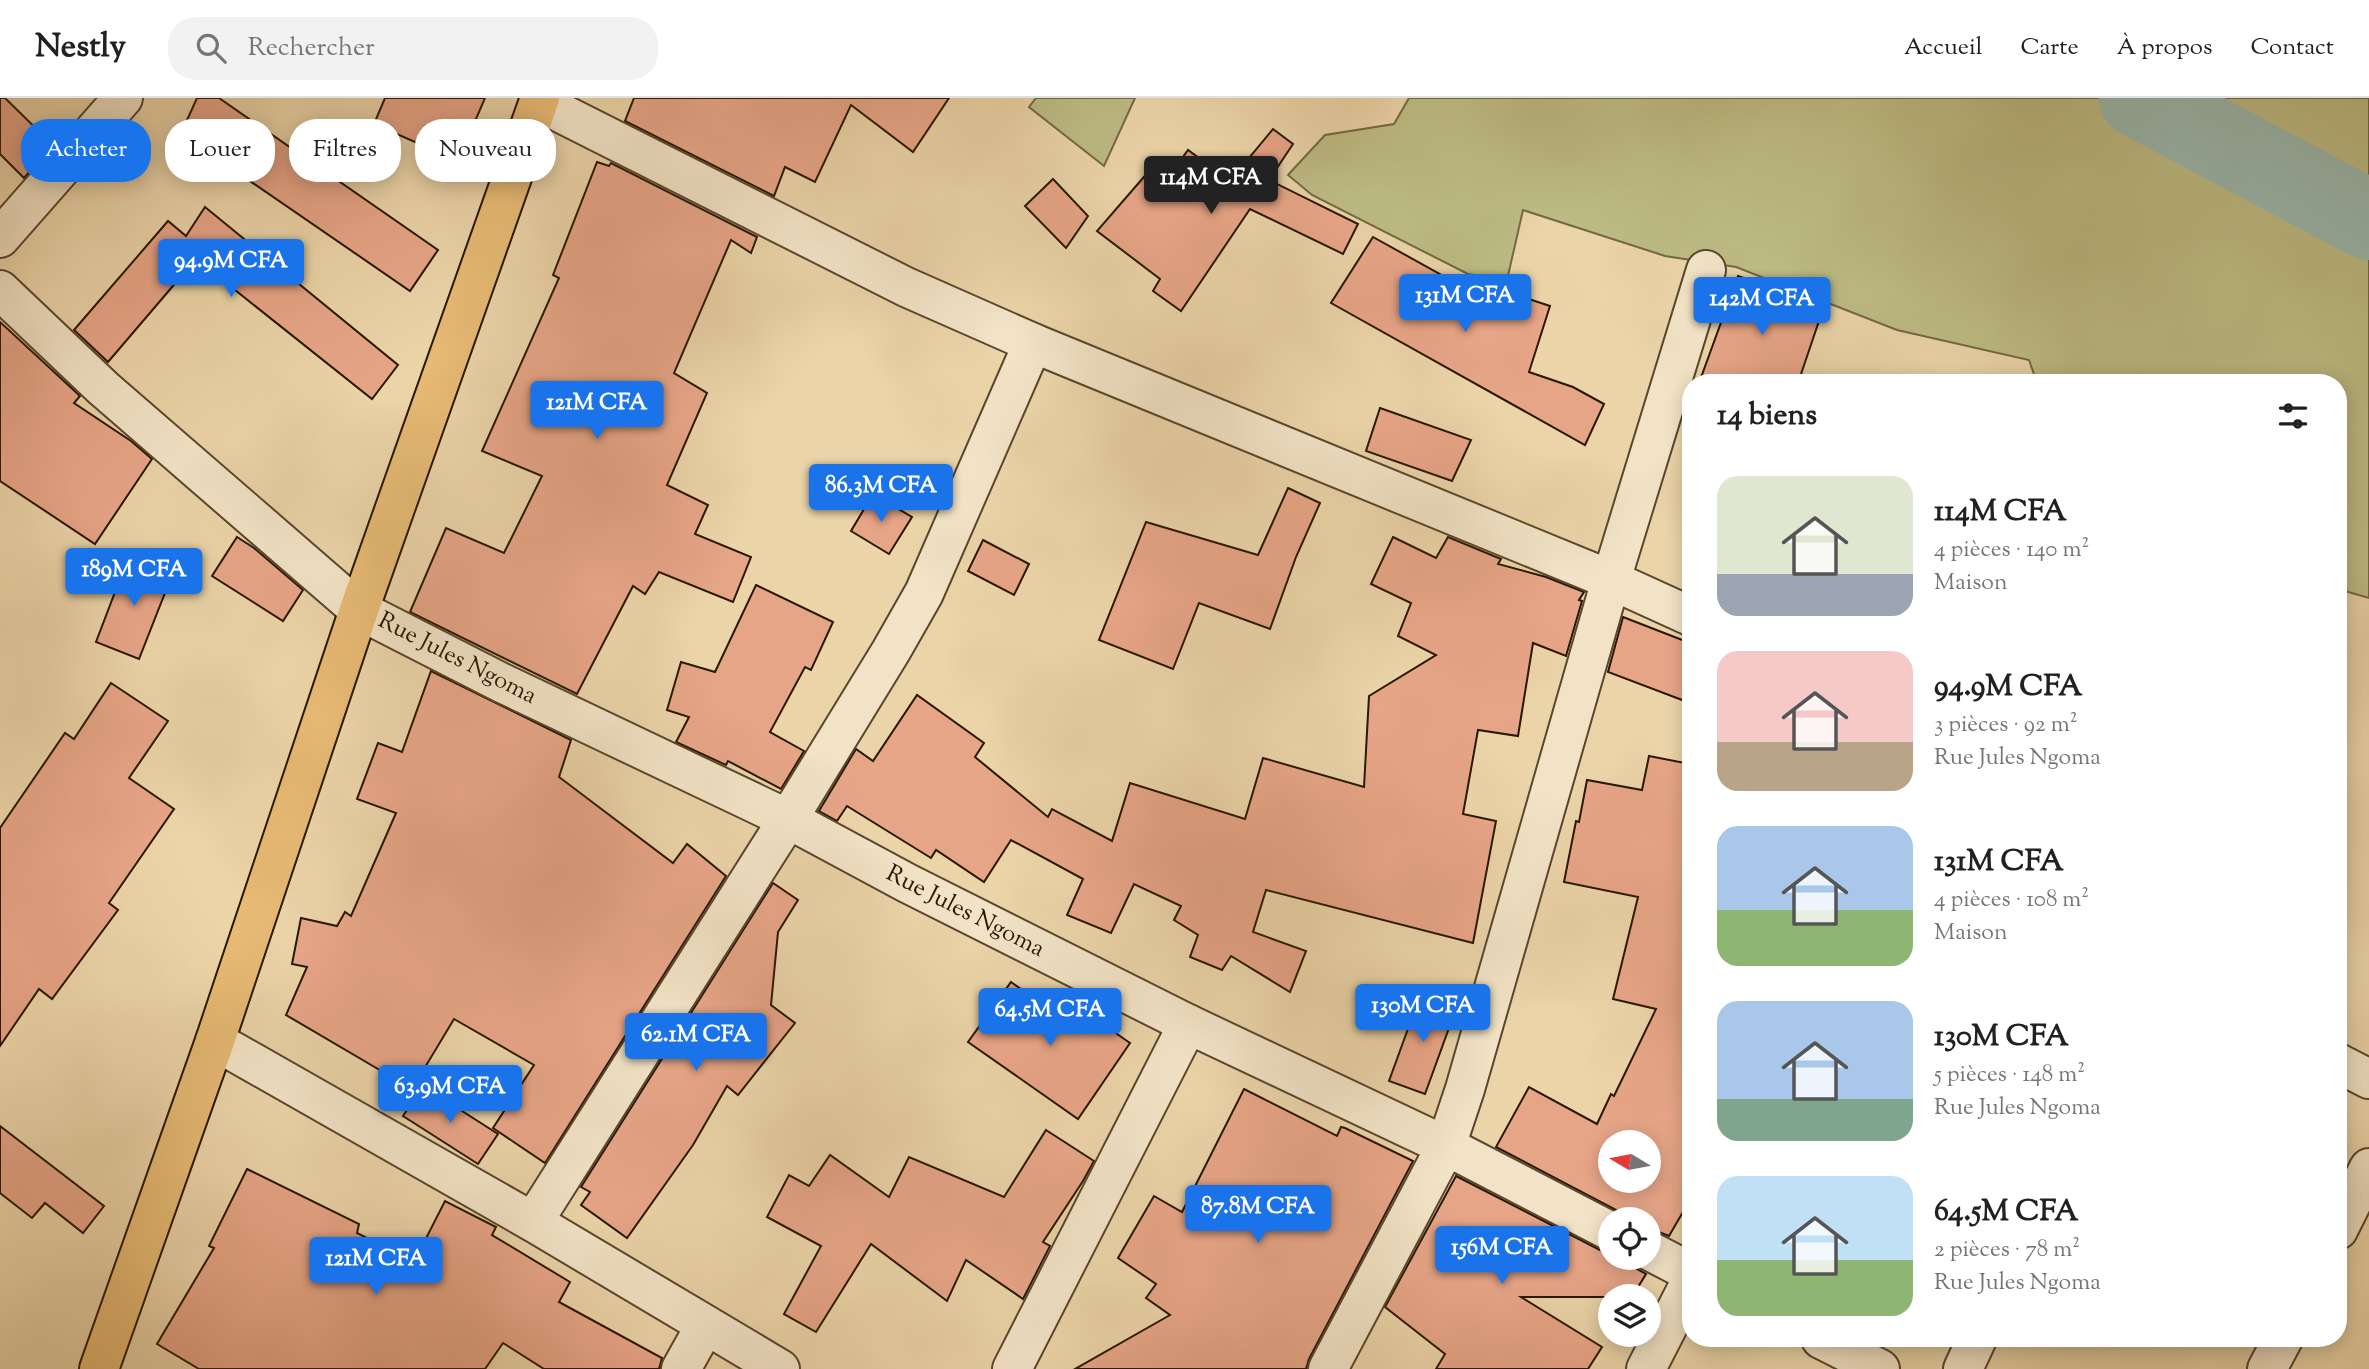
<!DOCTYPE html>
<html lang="fr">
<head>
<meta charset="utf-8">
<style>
  :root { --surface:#fff; --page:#f2f2f2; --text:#202124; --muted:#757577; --line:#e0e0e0; --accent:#1a73e8 }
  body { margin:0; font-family:"Sorts Mill Goudy",serif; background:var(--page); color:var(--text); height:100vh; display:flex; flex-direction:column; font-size:26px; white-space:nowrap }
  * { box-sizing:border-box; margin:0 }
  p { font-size:23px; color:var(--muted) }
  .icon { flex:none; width:38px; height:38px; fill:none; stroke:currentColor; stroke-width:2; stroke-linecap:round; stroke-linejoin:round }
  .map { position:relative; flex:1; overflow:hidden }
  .details { position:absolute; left:1682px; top:276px; width:665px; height:973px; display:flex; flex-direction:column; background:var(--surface); border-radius:28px; box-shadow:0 4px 18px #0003 }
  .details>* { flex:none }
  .hud { position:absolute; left:21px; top:21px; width:665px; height:63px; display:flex; gap:14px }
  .needle { width:46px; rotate:280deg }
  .tools { position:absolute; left:1598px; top:1032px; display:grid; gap:14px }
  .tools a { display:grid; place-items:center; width:63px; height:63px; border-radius:50%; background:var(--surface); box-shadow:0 4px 18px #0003; font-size:35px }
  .price { position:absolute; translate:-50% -60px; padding:0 16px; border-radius:7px; background:var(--accent); color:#fff; font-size:23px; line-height:46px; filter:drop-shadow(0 2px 4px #0008) }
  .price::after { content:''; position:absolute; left:50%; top:42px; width:21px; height:16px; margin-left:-10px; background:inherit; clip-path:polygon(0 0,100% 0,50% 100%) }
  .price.active { background:#222; color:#fff }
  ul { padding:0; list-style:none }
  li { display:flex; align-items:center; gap:21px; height:175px; padding:0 35px }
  li span { display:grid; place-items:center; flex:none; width:196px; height:140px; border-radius:21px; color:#555 }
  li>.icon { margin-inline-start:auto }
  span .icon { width:84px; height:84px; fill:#fffc; stroke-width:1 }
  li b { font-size:30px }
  h2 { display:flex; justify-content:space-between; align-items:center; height:84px; padding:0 35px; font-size:30px }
  .tag { padding:0 24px; border-radius:28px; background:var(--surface); box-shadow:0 4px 18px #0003; font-size:24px; line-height:63px }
  .tag.active { background:var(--accent); color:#fff }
  header { display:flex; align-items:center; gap:42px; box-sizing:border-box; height:98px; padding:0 35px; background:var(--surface); border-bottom:2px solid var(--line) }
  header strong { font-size:33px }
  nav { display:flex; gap:38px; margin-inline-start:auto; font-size:24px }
  .search { width:490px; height:63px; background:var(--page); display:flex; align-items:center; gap:18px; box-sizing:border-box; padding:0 24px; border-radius:28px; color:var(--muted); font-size:26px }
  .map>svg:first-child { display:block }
  .green { fill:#bdbb84; stroke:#726943; stroke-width:2 }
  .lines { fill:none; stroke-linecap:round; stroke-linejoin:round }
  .river { stroke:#99b7ad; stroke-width:80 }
  .building { fill:#e7a587; stroke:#281702; stroke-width:2; fill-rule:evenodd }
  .street-casing { stroke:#59462c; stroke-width:42 }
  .highway-casing { stroke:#281702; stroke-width:42 }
  .street { stroke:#f2e3c6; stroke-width:38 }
  .highway { stroke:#e6ba74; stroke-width:38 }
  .labels { text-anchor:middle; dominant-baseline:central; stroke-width:7; stroke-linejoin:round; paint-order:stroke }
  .street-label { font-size:24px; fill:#281702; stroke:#f2e3c6 }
</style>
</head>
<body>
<header>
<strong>Nestly</strong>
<div class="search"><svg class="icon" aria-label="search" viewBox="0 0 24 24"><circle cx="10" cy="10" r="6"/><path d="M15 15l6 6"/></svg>Rechercher</div>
<nav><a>Accueil</a><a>Carte</a><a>À propos</a><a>Contact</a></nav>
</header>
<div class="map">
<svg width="2369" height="1271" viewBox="0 0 2369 1271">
  <rect width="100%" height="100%" fill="#ebd4a8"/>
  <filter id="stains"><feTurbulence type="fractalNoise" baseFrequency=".00286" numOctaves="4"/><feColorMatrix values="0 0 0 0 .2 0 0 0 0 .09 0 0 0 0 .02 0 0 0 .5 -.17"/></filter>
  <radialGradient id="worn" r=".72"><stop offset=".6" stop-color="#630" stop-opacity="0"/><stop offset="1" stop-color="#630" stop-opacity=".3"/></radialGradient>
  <g class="green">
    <polygon points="1036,0 1135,0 1104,68 1029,9"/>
    <polygon points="1409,0 2369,0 2369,500 2338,491 2338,285 2037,285 2029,262 1897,232 1736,169 1665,158 1523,112 1507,182 1468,176 1312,97 1288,77 1325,37 1394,26"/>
  </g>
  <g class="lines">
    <polyline class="river" points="2139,0 2369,122"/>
  </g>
  <g class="building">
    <polygon points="0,0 5,0 53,47 24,80 0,56"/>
    <polygon points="197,0 219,0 438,152 410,193 231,70 233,67 178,42"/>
    <polygon points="385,0 485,0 458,63 374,26"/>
    <polygon points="634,0 949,0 913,54 851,7 815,84 785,69 774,98 625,23"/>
    <polygon points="1273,31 1293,46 1269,82 1358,126 1343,156 1250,111 1181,213 1153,193 1160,181 1097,133 1156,65 1175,70 1188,52 1230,83"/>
    <polygon points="597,64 609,68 611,65 757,139 751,155 731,142 674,275 707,295 667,387 708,407 695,436 751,459 733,504 659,474 645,496 633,488 577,596 410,514 446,430 504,455 542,378 482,353 559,180 553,177"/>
    <polygon points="1053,81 1088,118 1066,150 1025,108"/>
    <polygon points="205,109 398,267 372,301 196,161 108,264 74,232 168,123 186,138"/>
    <polygon points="1373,139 1485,201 1489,188 1550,208 1529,274 1573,289 1604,306 1585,347 1331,205"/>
    <polygon points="1738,178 1824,208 1798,285 1699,285"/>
    <polygon points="0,224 80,298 74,305 131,343 152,361 95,446 0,383"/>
    <polygon points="1380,310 1471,342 1452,383 1366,353"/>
    <polygon points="1288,390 1320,405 1296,459 1270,531 1199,505 1173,571 1099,542 1146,424 1258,457"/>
    <polygon points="873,396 912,419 889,456 851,433"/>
    <polygon points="237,439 254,450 303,492 283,523 212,478"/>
    <polygon points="1393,439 1436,460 1448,439 1501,461 1498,466 1546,479 1584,494 1579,502 1582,503 1566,558 1533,545 1518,638 1478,632 1463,716 1496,723 1473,845 1266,792 1253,834 1306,853 1290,894 1231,858 1222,872 1190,859 1198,837 1174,822 1181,808 1134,786 1111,835 1067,817 1083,781 1011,742 984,784 936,752 931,760 847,708 837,723 819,713 856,651 873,663 917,597 984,645 975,659 1048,719 1052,711 1112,743 1130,685 1245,721 1263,660 1364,689 1369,598 1436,557 1398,538 1411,505 1371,486"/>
    <polygon points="983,442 1029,466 1014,497 968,473"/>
    <polygon points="128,460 172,477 139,561 96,544"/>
    <polygon points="756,487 833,524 811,572 805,569 770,634 804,653 781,691 728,663 726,667 676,644 689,619 667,612 681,564 715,574"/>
    <polygon points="1623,519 1690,545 1690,605 1608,574"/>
    <polygon points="431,573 571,642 559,679 673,765 687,746 726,778 545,1065 493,1030 534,967 454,921 412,991 286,917 307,869 292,866 301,820 337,828 345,814 351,818 396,715 357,701 378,645 402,654"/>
    <polygon points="111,585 168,623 129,680 174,711 109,805 118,812 52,901 39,891 0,948 0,730 65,635 74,641"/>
    <path d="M1649,658L1690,666V1102L1669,1138L1648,1130V1122H1629L1620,1114L1496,1049L1529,989L1597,1026L1611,996L1614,998L1656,911L1613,901L1638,799L1564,784L1576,723L1579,724L1587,682L1642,692ZM1610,1045H1648V1083H1610Z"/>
    <polygon points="773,785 798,802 778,834 771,907 795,925 738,997 727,988 693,1047 627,1140 581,1107 590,1094 581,1089"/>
    <polygon points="1011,884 1057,917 1068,902 1130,945 1078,1021 968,944"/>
    <polygon points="1421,895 1457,908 1425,996 1389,983"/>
    <polygon points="423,988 498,1036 478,1066 403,1018"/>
    <polygon points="1244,991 1337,1038 1341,1029 1345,1030 1413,1063 1309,1261 1306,1271 1075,1271 1170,1217 1146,1200 1156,1186 1118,1160 1154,1098 1182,1114"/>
    <polygon points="0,1028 104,1108 83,1135 45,1105 32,1120 0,1095"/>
    <polygon points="1046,1032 1094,1063 1083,1083 1043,1144 1050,1148 1023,1201 966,1162 947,1203 871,1146 816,1234 784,1216 821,1148 767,1119 789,1077 809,1088 830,1057 889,1099 909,1059 1004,1099"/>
    <polygon points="247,1071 359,1126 357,1135 414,1164 445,1103 496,1129 492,1137 570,1184 559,1204 662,1260 659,1271 544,1271 503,1245 485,1271 199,1271 157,1246 214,1150 209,1148"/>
    <polygon points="1456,1078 1600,1152 1610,1155 1610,1160 1628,1160 1637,1171 1646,1176 1632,1199 1521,1199 1602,1249 1588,1271 1436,1271 1445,1256 1385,1209"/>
  </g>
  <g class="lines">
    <defs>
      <g id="street">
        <polyline points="539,4 906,189 1033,245 1611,482 1690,518"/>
        <polyline points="0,140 123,0"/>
        <polyline points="0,192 103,290 359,512 502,585 788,721 907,785 1188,926 1446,1048 1610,1133"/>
        <polyline points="215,943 533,1124 780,1271"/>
        <polyline points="2338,965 2369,981"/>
        <polyline points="533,1124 788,721 891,553 924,495 1033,245"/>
        <polyline points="2338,1132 2369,1070"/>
        <polyline points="1648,1152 1690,1174"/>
        <polyline points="1821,1241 1880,1271"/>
        <polyline points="681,1271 705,1228"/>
        <polyline points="1012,1271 1188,926"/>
        <polyline points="1328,1271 1446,1048 1465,991 1611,482 1706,172"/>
        <polyline points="1646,1271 1690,1185"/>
        <polyline points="1963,1271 1977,1241"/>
        <polyline points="2267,1271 2283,1241"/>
      </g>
      <polyline id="highway" points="99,1271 215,943 359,512 540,0"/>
    </defs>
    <use href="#street" class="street-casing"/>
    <use href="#highway" class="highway-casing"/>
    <use href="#street" class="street"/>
    <use href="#highway" class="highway"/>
  </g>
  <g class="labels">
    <g class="street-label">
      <text transform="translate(457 561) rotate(27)">Rue Jules Ngoma</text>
      <text transform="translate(965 814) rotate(27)">Rue Jules Ngoma</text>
    </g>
  </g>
  <rect width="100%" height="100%" filter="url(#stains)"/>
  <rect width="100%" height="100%" fill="url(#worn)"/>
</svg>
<div class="tools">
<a><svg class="needle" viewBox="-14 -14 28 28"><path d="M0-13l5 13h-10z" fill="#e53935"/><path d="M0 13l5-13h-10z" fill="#757577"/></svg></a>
<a><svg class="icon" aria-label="locate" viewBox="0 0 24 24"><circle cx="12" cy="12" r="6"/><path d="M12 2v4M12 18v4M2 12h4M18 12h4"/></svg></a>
<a><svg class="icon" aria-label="layers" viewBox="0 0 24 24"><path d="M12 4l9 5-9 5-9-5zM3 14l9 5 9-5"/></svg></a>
</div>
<b class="price active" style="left:1211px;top:118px">114M CFA</b>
<b class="price" style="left:231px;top:201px">94.9M CFA</b>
<b class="price" style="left:1465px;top:236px">131M CFA</b>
<b class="price" style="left:1762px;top:239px">142M CFA</b>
<b class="price" style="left:597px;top:343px">121M CFA</b>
<b class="price" style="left:881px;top:426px">86.3M CFA</b>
<b class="price" style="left:134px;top:510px">189M CFA</b>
<b class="price" style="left:1423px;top:946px">130M CFA</b>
<b class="price" style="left:1050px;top:950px">64.5M CFA</b>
<b class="price" style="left:696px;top:975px">62.1M CFA</b>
<b class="price" style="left:450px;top:1027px">63.9M CFA</b>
<b class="price" style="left:1258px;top:1147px">87.8M CFA</b>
<b class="price" style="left:1502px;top:1188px">156M CFA</b>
<b class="price" style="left:376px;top:1199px">121M CFA</b>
<div class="hud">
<a class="tag active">Acheter</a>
<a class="tag">Louer</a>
<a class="tag">Filtres</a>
<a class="tag">Nouveau</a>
</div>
<section class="details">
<h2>14 biens<svg class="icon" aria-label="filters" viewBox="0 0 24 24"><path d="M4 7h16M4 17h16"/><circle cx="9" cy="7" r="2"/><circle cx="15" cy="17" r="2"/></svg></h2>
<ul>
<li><span style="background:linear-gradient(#dfe7d0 70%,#9aa5b1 0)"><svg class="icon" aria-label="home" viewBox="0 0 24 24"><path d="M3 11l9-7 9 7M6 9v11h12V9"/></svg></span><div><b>114M CFA</b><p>4 pièces · 140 m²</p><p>Maison</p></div></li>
<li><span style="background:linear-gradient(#f6c9c9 65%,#b9a48a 0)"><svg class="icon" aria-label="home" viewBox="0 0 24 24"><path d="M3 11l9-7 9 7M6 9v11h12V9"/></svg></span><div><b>94.9M CFA</b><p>3 pièces · 92 m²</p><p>Rue Jules Ngoma</p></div></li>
<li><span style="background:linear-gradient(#a9c7e8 60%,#8fb573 0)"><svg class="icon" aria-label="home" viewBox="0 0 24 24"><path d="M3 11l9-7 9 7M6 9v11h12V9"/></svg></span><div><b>131M CFA</b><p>4 pièces · 108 m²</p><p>Maison</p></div></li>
<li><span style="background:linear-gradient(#a9c7e8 70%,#7fa58c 0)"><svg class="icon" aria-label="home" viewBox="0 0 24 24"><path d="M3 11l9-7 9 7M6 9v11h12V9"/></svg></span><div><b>130M CFA</b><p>5 pièces · 148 m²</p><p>Rue Jules Ngoma</p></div></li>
<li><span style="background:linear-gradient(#bfe0f5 60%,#8fb573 0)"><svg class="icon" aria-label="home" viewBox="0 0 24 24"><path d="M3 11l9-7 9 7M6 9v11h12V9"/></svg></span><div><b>64.5M CFA</b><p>2 pièces · 78 m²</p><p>Rue Jules Ngoma</p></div></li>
</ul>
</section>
</div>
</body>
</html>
